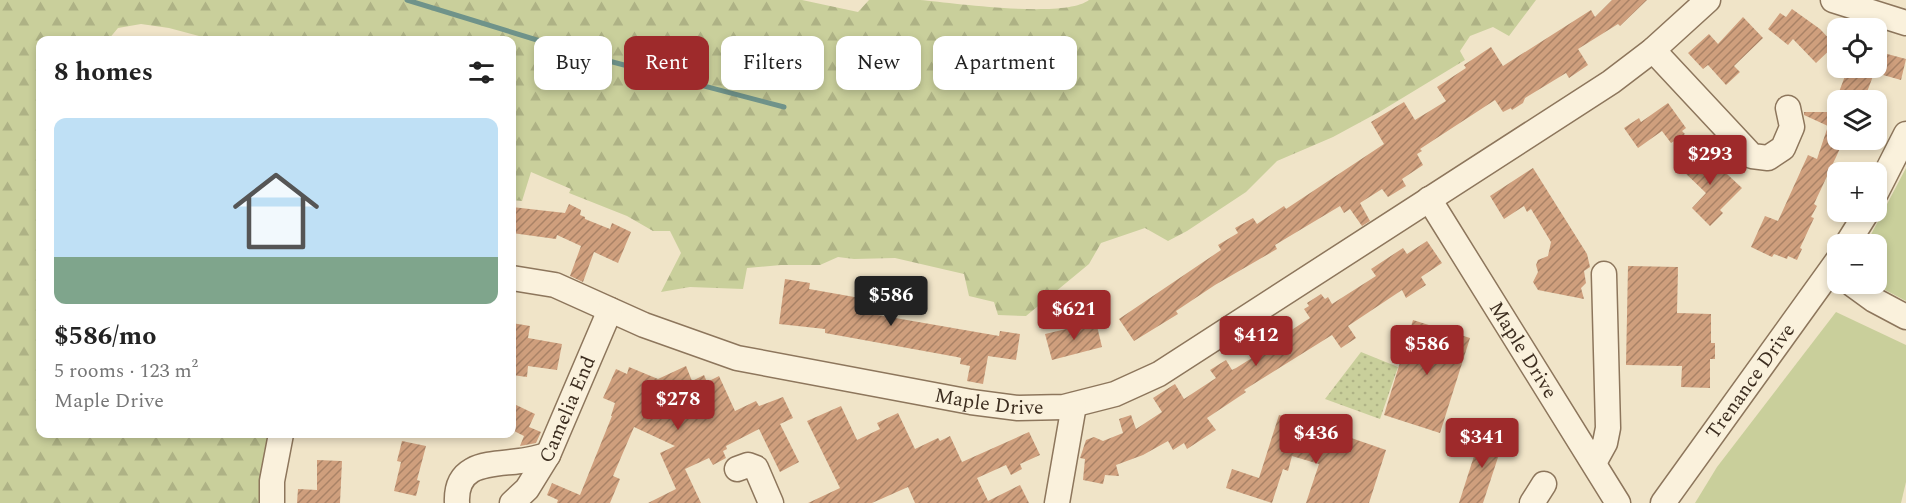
<!DOCTYPE html>
<html lang="en">
<head>
<meta charset="utf-8">
<style>
  :root { --surface:#fff; --page:#f2f2f2; --text:#222; --muted:#767676; --accent:#9e2a2b }
  body { margin:0; font-family:Spectral,serif; background:var(--page); color:var(--text); height:100vh; display:flex; flex-direction:column; font-size:22px; white-space:nowrap }
  * { box-sizing:border-box; margin:0 }
  p { font-size:20px; color:var(--muted) }
  .icon { flex:none; width:33px; height:33px; fill:none; stroke:currentColor; stroke-width:2; stroke-linecap:round; stroke-linejoin:round }
  .map { position:relative; flex:1; overflow:hidden }
  .details { position:absolute; left:36px; top:36px; width:480px; height:402px; display:flex; flex-direction:column; background:var(--surface); border-radius:12px; box-shadow:0 3px 9px #0003 }
  .details>* { flex:none }
  .banner { position:absolute; left:534px; top:36px; width:570px; height:54px; display:flex; gap:12px }
  .buttons { position:absolute; left:1827px; top:18px; display:grid; gap:12px }
  .buttons a { display:grid; place-items:center; width:60px; height:60px; border-radius:12px; background:var(--surface); box-shadow:0 3px 9px #0003; font-size:30px }
  .price { position:absolute; translate:-50% -51px; padding:0 14px; border-radius:6px; background:var(--accent); color:#fff; font-size:20px; line-height:39px; filter:drop-shadow(0 2px 3px #0008) }
  .price::after { content:''; position:absolute; left:50%; top:36px; width:18px; height:14px; margin-left:-9px; background:inherit; clip-path:polygon(0 0,100% 0,50% 100%) }
  .price.current { background:#222; color:#fff }
  ul { padding:0; list-style:none }
  li { display:grid; align-content:center; gap:12px; height:318px; padding:0 18px }
  li span { display:grid; place-items:center; height:186px; border-radius:12px; color:#555 }
  li>.icon { margin-inline-start:auto }
  span .icon { width:108px; height:108px; fill:#fffc; stroke-width:1 }
  li b { font-size:26px }
  h2 { display:flex; justify-content:space-between; align-items:center; height:72px; padding:0 18px; font-size:26px }
  .tag { padding:0 21px; border-radius:12px; background:var(--surface); box-shadow:0 3px 9px #0003; font-size:21px; line-height:54px }
  .tag.current { background:var(--accent); color:#fff }
  .map>svg:first-child { display:block }
  .green { fill:#c9cf9b }
  .forest { fill:url(#forest-firs) }
  .park { fill:url(#park-dots) }
  .lines { fill:none; stroke-linecap:round; stroke-linejoin:round }
  .stream { stroke:#6f938a; stroke-width:5 }
  .building { fill:url(#building-hatch) }
  .minor-casing { stroke:#8d765c; stroke-width:27 }
  .minor { stroke:#faf1dc; stroke-width:24 }
  .labels { text-anchor:middle; dominant-baseline:central; stroke-width:5; stroke-linejoin:round; paint-order:stroke }
  .street-label { font-size:20px; fill:#3d2e20; stroke:#f7eed8 }
</style>
</head>
<body>
<div class="map">
<svg width="1906" height="503" viewBox="0 0 1906 503">
  <defs>
    <pattern id="forest-firs" width="22" height="20" patternUnits="userSpaceOnUse" patternTransform="scale(1.5)"><rect width="22" height="20" fill="#c9cf9b"/><path d="M5 1l3.5 6h-7zM16 11l3.5 6h-7z" fill="#aeb285"/></pattern>
    <pattern id="park-dots" width="8" height="8" patternUnits="userSpaceOnUse" patternTransform="scale(1.5)"><rect width="8" height="8" fill="#c9cf9b"/><path d="M2 2h.1M6 6h.1" fill="none" stroke="#aeb285" stroke-width="1.8" stroke-linecap="round"/></pattern>
    <pattern id="building-hatch" width="6" height="6" patternUnits="userSpaceOnUse" patternTransform="scale(1.5)"><rect width="6" height="6" fill="#cf9f7d"/><path d="M-1 1l2-2M0 6l6-6M5 7l2-2" fill="none" stroke="#a98266"/></pattern>
  </defs>
  <rect width="100%" height="100%" fill="#f0e4c8"/>
  <g class="green">
    <polygon points="1906,168 1906,301 1874,284 1876,284 1876,244 1866,244"/>
    <polygon points="1836,312 1906,345 1906,482 1901,503 1695,503 1717,467"/>
  </g>
  <path class="forest" d="M0,0H802L858,12L869,0C885,0 903,0 920,0C954,3 1064,19 1089,0H1536L1509,36L1493,27L1470,36L1460,51L1465,60L1381,111L1333,137L1277,161L1246,192L1187,231L1168,241L1145,228L1101,243L1089,264L1026,316L998,315L994,302L969,296L964,274L895,258L854,259L838,257L820,265H781L747,268L743,289L690,287L661,292L681,253L670,231H653L627,216L569,193L571,189L531,172L522,201L512,200V40H214L169,28L141,24L118,28L108,40H40V434H272L263,503H0Z"/>
  <polygon class="park" points="1361,352 1398,367 1380,419 1325,399"/>
  <g class="lines">
    <polyline class="stream" points="407,0 586,55 784,107"/>
  </g>
  <g class="building">
    <polygon points="1612,0 1647,0 1620,26 1618,24 1578,49 1588,65 1569,78 1566,73 1525,98 1523,103 1512,110 1511,108 1503,112 1495,100 1420,149 1422,151 1417,154 1423,165 1402,179 1406,186 1388,197 1382,189 1360,203 1370,221 1362,226 1350,209 1344,213 1340,206 1275,245 1277,249 1215,285 1176,311 1178,314 1134,341 1119,319 1221,250 1218,245 1238,233 1235,228 1253,218 1257,224 1284,206 1286,209 1384,144 1371,122 1404,102 1415,120 1446,101 1437,87 1466,68 1464,65 1491,47 1503,66 1591,10 1595,17"/>
    <polygon points="1792,9 1820,29 1835,45 1816,63 1793,39 1788,45 1768,29 1780,13 1786,17"/>
    <polygon points="1743,17 1763,38 1734,66 1740,72 1726,85 1708,65 1703,69 1688,53 1709,34 1718,44"/>
    <polygon points="1876,51 1906,59 1901,80 1876,73"/>
    <polygon points="1848,68 1876,68 1864,100 1836,100"/>
    <polygon points="1668,103 1686,128 1682,131 1685,134 1671,143 1662,131 1638,148 1624,128 1639,118 1641,122"/>
    <polygon points="1836,105 1838,106 1838,140 1844,140 1814,204 1817,206 1811,217 1814,218 1800,248 1802,249 1797,260 1788,256 1787,259 1774,254 1772,257 1751,247 1765,216 1778,221 1808,155 1817,159 1828,126 1804,115 1804,112 1833,112"/>
    <polygon points="1699,148 1742,188 1720,210 1723,213 1710,226 1692,208 1706,193 1680,168"/>
    <polygon points="1533,168 1587,254 1590,267 1584,271 1586,283 1581,288 1584,299 1538,290 1533,282 1538,272 1536,265 1538,260 1548,256 1551,242 1531,209 1527,212 1524,206 1504,219 1490,196"/>
    <polygon points="569,204 581,210 580,215 585,217 585,219 610,229 612,223 631,232 618,263 594,252 583,282 570,276 581,246 557,235 556,239 512,233 512,207 565,213"/>
    <polygon points="1427,241 1442,263 1421,277 1426,285 1406,298 1402,290 1348,326 1356,338 1341,348 1332,335 1244,390 1246,392 1207,418 1216,430 1187,449 1184,443 1173,450 1168,441 1143,455 1116,465 1119,476 1105,475 1103,484 1083,480 1085,459 1080,458 1086,440 1094,437 1103,441 1123,433 1119,419 1131,415 1136,429 1162,412 1153,398 1175,384 1184,399 1216,378 1210,370 1226,360 1232,370 1236,368 1287,336 1290,331 1310,318 1304,309 1309,306 1307,303 1321,294 1325,299 1328,297 1332,304 1376,276 1371,269 1403,248 1407,254"/>
    <polygon points="1628,266 1678,267 1677,313 1711,314 1711,343 1715,343 1715,359 1710,359 1710,388 1681,387 1682,366 1626,365"/>
    <polygon points="785,279 810,283 809,289 860,298 861,291 882,295 878,315 999,336 1000,331 1020,334 1016,360 988,356 983,384 967,381 970,366 960,364 961,358 957,357 825,333 825,329 779,324"/>
    <polygon points="1413,320 1470,338 1440,433 1384,415"/>
    <polygon points="1096,322 1102,347 1052,360 1045,334"/>
    <polygon points="512,323 530,326 528,338 562,344 557,370 528,366 527,377 512,375"/>
    <polygon points="686,366 692,381 704,375 707,382 719,376 735,411 756,401 759,406 783,397 793,418 780,424 799,462 780,472 759,429 726,446 727,449 723,451 726,458 713,465 709,458 685,469 701,503 648,503 676,489 660,453 675,446 634,427 613,476 620,479 610,503 557,503 558,500 547,495 552,483 580,495 612,416 611,416 615,403 603,398 616,369 627,374 629,367 658,379"/>
    <polygon points="512,403 535,414 529,427 541,432 536,443 520,446 524,436 512,430"/>
    <polygon points="841,406 857,440 880,429 877,423 898,413 915,449 938,438 940,441 950,436 962,462 1029,432 1040,455 1020,464 1022,469 1011,475 1006,465 977,478 988,501 1020,485 1029,503 915,503 908,487 872,503 808,503 840,488 807,421"/>
    <polygon points="1279,415 1328,428 1328,430 1386,450 1369,503 1306,503 1319,464 1292,456 1288,471 1283,469 1272,503 1226,488 1232,469 1259,478"/>
    <polygon points="1482,431 1504,439 1483,503 1459,503"/>
    <polygon points="402,441 426,446 417,480 420,481 416,496 394,491 401,462 397,461"/>
    <polygon points="317,460 342,461 340,503 297,503 298,489 317,490"/>
  </g>
  <g class="lines">
    <defs>
      <g id="minor">
        <polyline points="1833,0 1906,23"/>
        <polyline points="1653,50 1752,156 1768,158 1783,148 1792,127 1788,108"/>
        <polyline points="1876,193 1906,134"/>
        <path id="s1" d="M1429,199L1618,503"/>
        <polyline points="1847,244 1867,212"/>
        <path id="s2" d="M512,278L555,285L644,325L737,358L971,402L1018,408L1064,407L1115,394L1159,374L1611,82L1653,50L1708,0"/>
        <polyline points="1852,284 1874,300 1906,317"/>
        <polyline points="1594,463 1605,443 1608,428 1604,274"/>
        <polyline points="737,469 748,465 756,468 771,503"/>
        <polyline points="272,503 272,481 281,434"/>
        <path d="M457,503C455,462 490,465 520,461C529,460 539,457 548,455"/>
        <path id="s3" d="M512,503L527,489L548,455L610,310"/>
        <polyline points="1057,503 1074,405"/>
        <polyline points="1532,503 1544,484"/>
        <path id="s4" d="M1663,503L1838,260"/>
      </g>
    </defs>
    <use href="#minor" class="minor-casing"/>
    <use href="#minor" class="minor"/>
  </g>
  <g class="labels">
    <g class="street-label">
      <text stroke="none"><textPath href="#s1" startOffset="178">Maple Drive</textPath></text>
      <text stroke="none"><textPath href="#s4" startOffset="150">Trenance Drive</textPath></text>
      <text stroke="none"><textPath href="#s2" startOffset="496">Maple Drive</textPath></text>
      <text stroke="none"><textPath href="#s3" startOffset="110">Camelia End</textPath></text>
    </g>
  </g>
</svg>
<div class="buttons">
<a><svg class="icon" aria-label="locate" viewBox="0 0 24 24"><circle cx="12" cy="12" r="6"/><path d="M12 2v4M12 18v4M2 12h4M18 12h4"/></svg></a>
<a><svg class="icon" aria-label="layers" viewBox="0 0 24 24"><path d="M12 4l9 5-9 5-9-5zM3 14l9 5 9-5"/></svg></a>
<a>+</a>
<a>−</a>
</div>
<b class="price" style="left:1710px;top:186px">$293</b>
<b class="price current" style="left:891px;top:327px">$586</b>
<b class="price" style="left:1074px;top:341px">$621</b>
<b class="price" style="left:1256px;top:367px">$412</b>
<b class="price" style="left:1427px;top:376px">$586</b>
<b class="price" style="left:678px;top:431px">$278</b>
<b class="price" style="left:1316px;top:465px">$436</b>
<b class="price" style="left:1482px;top:469px">$341</b>
<div class="banner">
<a class="tag">Buy</a>
<a class="tag current">Rent</a>
<a class="tag">Filters</a>
<a class="tag">New</a>
<a class="tag">Apartment</a>
</div>
<section class="details">
<h2>8 homes<svg class="icon" aria-label="filters" viewBox="0 0 24 24"><path d="M4 7h16M4 17h16"/><circle cx="9" cy="7" r="2"/><circle cx="15" cy="17" r="2"/></svg></h2>
<ul>
<li><span style="background:linear-gradient(#bfe0f5 75%,#7fa58c 0)"><svg class="icon" aria-label="home" viewBox="0 0 24 24"><path d="M3 11l9-7 9 7M6 9v11h12V9"/></svg></span><div><b>$586/mo</b><p>5 rooms · 123 m²</p><p>Maple Drive</p></div></li>
</ul>
</section>
</div>
</body>
</html>
